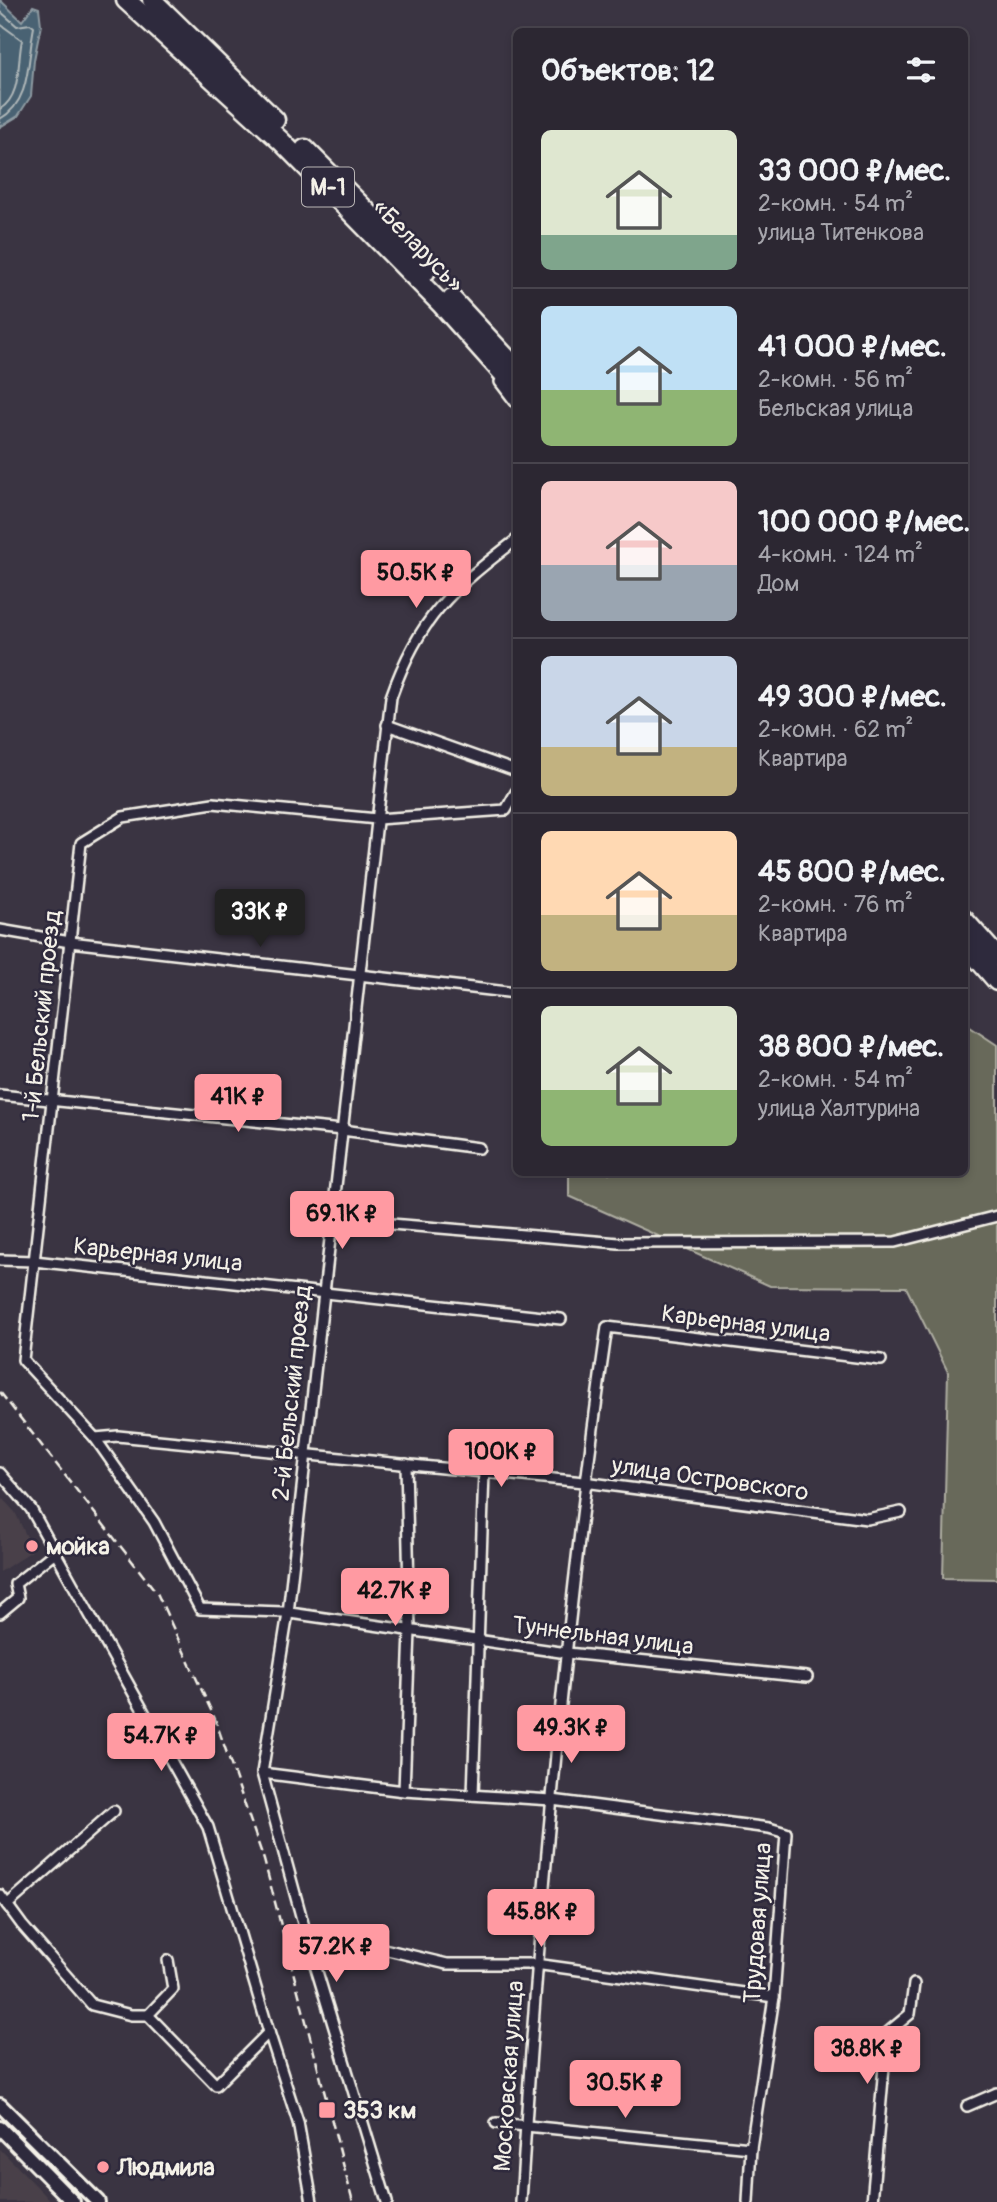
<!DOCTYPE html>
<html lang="ru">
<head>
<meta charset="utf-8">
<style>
  :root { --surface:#2c2732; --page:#342f3a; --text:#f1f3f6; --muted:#a6a5ac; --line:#48444d; --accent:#ff9aa2 }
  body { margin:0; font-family:Pangolin,sans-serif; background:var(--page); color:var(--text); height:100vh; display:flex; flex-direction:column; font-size:26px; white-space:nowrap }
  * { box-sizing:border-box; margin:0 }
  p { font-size:23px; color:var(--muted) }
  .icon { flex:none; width:38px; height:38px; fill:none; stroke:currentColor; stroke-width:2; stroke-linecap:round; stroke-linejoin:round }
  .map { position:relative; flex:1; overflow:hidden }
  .details { position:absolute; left:513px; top:28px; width:455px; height:1148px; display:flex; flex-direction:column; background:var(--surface); border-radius:10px; box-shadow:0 4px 10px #0003,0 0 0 2px var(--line) }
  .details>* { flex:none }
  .price { position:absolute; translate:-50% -60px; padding:0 16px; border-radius:7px; background:var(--accent); color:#111; font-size:23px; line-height:46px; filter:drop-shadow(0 2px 4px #0008) }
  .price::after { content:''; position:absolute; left:50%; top:42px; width:21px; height:16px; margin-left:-10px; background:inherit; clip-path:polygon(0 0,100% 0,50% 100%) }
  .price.active { background:#222; color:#fff }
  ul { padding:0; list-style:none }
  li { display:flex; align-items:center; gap:21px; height:175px; padding:0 28px }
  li+li { border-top:2px solid var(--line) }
  li span { display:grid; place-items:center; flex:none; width:196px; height:140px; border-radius:10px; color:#555 }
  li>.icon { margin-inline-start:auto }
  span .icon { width:84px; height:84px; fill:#fffc; stroke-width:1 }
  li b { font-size:30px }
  h2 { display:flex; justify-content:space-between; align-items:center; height:84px; padding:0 28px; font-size:30px }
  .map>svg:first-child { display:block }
  .built { fill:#484049 }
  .green { fill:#67695a; stroke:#aeada1; stroke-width:2 }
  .water { fill:#4a6273; stroke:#8e9ba2; stroke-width:2 }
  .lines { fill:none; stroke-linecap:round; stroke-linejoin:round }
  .shore { stroke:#b0b8b9; stroke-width:2 }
  .street-casing { stroke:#f4f1e8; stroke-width:14 }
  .secondary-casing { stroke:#f4f1e8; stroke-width:18 }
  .highway-casing { stroke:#f4f1e8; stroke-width:23 }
  .street { stroke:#2f2a3d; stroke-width:9 }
  .secondary { stroke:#2f2a3d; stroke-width:12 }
  .highway { stroke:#2f2a3d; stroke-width:18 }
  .rail { stroke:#f4f1e8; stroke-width:2.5; stroke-dasharray:10 5; stroke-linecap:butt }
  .poi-dot { fill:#ff9aa2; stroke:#2f2a3d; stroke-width:2.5 }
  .labels { text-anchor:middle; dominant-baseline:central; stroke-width:5; stroke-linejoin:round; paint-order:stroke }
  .shield { fill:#2f2a3d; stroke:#b9b5b5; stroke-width:2 }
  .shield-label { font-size:23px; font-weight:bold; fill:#f4f1e8 }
  .street-label { font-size:24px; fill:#f4f1e8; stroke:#2f2a3d }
  .poi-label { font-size:24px; font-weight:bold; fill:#f4f1e8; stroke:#2f2a3d; text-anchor:start }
</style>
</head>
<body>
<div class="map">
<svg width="997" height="2202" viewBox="0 0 997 2202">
  <rect width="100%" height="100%" fill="#3a3442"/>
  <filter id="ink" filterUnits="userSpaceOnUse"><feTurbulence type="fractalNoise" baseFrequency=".0143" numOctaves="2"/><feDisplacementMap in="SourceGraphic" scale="14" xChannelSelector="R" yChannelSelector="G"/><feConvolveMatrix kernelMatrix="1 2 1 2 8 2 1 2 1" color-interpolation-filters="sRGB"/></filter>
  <g filter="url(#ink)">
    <g class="built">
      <polygon points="0,1496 15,1512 33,1550 0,1572"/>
      <polygon points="0,2149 52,2202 0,2202"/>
    </g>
    <polygon class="green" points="964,1023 997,1045 997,1579 943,1578 948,1372 906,1287 770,1286 569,1196 569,1173 964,1172"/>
    <polygon class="water" points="0,0 22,21 33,6 39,8 41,25 34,60 31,96 18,116 0,127"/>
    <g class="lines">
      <g class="shore">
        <path d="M0,11L17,26L30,24L34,27C27,60 32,101 0,119"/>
        <path d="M0,24L22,40C17,62 22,96 0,109"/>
      </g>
      <defs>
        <g id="street">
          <polyline points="500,382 516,403"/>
          <polyline points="387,725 516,771"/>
          <polyline points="516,792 506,810 377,819 213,803 123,817 81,843 23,1360 95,1438 154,1522 200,1609 283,1612 567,1653 807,1677"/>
          <polyline points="0,930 70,942 516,993"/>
          <polyline points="0,1095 342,1130 479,1148"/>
          <polyline points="331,1219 619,1243 895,1242 997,1216"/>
          <polyline points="0,1260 34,1261 561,1319"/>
          <polyline points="95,1438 118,1436 584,1482 867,1519 901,1512"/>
          <polyline points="0,1473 31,1509 208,1827 269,2032 216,2085 148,2015 131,2015 92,2005 22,1925 0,1895"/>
          <polyline points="0,1613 18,1598 15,1584 55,1552"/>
          <polyline points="262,1773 404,1791 552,1800 769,1828 786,1833 774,1997 751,2148 748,2202"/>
          <polyline points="404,1791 410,1631 406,1464"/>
          <polyline points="473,1795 484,1472"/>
          <polyline points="7,1905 114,1811"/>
          <polyline points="309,1945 350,1941 447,1964 535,1964 774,1997"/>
          <polyline points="148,2015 173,1989 168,1960"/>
          <polyline points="269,2032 298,2122 312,2202"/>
          <polyline points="967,2106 997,2093"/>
          <polyline points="496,2123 751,2148"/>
          <path d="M387,2202L309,1945L262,1773L288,1613L391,697C419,617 451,590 516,540"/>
          <path d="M521,2202C539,1909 565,1617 607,1327L881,1360"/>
          <polyline points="872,2202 887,2033 910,2014 914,1984"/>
        </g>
        <g id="secondary">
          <polyline points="0,2105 98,2202"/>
          <polyline points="0,2128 73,2202"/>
        </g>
        <g id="highway">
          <polyline points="126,0 281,141 442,305 516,388"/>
          <polyline points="152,0 275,120"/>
          <polyline points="305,149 426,271"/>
          <polyline points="452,299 516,368"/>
          <polyline points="964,920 997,957"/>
          <polyline points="964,943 997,981"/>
        </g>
      </defs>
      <use href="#street" class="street-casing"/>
      <use href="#secondary" class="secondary-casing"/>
      <use href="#highway" class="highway-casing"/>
      <use href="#street" class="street"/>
      <use href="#secondary" class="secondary"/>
      <use href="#highway" class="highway"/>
      <polyline class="rail" points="0,1392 157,1593 215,1719 264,1860 353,2202"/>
    </g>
  </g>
  <g class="poi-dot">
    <circle cx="32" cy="1546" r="7"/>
    <rect x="318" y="2101" width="18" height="18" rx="3.5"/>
    <circle cx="103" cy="2167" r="7"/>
  </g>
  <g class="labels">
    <rect class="shield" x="302" y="167.5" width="52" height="39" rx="5"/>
    <g class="shield-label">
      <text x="328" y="187">М-1</text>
    </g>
    <g class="street-label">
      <text transform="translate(418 246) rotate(46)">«Беларусь»</text>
      <text transform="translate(42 1016) rotate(-84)">1-й Бельский проезд</text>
      <text transform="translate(158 1255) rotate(6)">Карьерная улица</text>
      <text transform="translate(746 1324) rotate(7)">Карьерная улица</text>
      <text transform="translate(292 1393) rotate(-84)">2-й Бельский проезд</text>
      <text transform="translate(710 1479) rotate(8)">улица Островского</text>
      <text transform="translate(603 1636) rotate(7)">Туннельная улица</text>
      <text transform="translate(758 1923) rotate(-86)">Трудовая улица</text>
      <text transform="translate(509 2076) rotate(-86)">Московская улица</text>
    </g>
    <g class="poi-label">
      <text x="46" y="1546">мойка</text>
      <text x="343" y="2110">353 км</text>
      <text x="117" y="2167">Людмила</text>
    </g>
  </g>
</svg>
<b class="price" style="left:416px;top:610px">50.5K ₽</b>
<b class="price active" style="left:260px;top:949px">33K ₽</b>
<b class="price" style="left:238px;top:1134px">41K ₽</b>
<b class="price" style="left:342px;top:1251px">69.1K ₽</b>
<b class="price" style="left:501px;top:1489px">100K ₽</b>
<b class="price" style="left:395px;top:1628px">42.7K ₽</b>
<b class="price" style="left:571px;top:1765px">49.3K ₽</b>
<b class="price" style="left:161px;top:1773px">54.7K ₽</b>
<b class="price" style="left:541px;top:1949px">45.8K ₽</b>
<b class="price" style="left:336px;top:1984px">57.2K ₽</b>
<b class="price" style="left:867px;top:2086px">38.8K ₽</b>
<b class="price" style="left:625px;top:2120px">30.5K ₽</b>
<section class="details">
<h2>Объектов: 12<svg class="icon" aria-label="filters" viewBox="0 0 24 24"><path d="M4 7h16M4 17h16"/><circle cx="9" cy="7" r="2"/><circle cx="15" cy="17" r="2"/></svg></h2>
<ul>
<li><span style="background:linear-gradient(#dfe7d0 75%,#7fa58c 0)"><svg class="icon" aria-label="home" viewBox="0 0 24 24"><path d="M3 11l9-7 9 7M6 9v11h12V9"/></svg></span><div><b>33 000 ₽/мес.</b><p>2-комн. · 54 m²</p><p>улица Титенкова</p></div></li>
<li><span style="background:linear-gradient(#bfe0f5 60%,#8fb573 0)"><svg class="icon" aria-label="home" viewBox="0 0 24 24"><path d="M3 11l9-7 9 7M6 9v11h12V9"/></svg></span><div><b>41 000 ₽/мес.</b><p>2-комн. · 56 m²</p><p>Бельская улица</p></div></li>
<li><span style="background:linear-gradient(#f6c9c9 60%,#9aa5b1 0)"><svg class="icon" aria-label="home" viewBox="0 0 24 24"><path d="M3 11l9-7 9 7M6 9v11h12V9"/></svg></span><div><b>100 000 ₽/мес.</b><p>4-комн. · 124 m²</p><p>Дом</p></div></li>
<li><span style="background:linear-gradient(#c9d6e8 65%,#c2b280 0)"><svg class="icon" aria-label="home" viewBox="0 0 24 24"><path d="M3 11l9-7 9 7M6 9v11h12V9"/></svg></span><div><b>49 300 ₽/мес.</b><p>2-комн. · 62 m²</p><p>Квартира</p></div></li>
<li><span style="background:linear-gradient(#ffd9b3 60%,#c2b280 0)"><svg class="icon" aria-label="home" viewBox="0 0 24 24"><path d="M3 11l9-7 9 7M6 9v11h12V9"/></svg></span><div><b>45 800 ₽/мес.</b><p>2-комн. · 76 m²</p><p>Квартира</p></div></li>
<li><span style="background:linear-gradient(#dfe7d0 60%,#8fb573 0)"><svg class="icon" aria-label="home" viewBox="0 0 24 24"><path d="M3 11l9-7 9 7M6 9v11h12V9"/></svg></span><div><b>38 800 ₽/мес.</b><p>2-комн. · 54 m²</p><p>улица Халтурина</p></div></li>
</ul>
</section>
</div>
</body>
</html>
